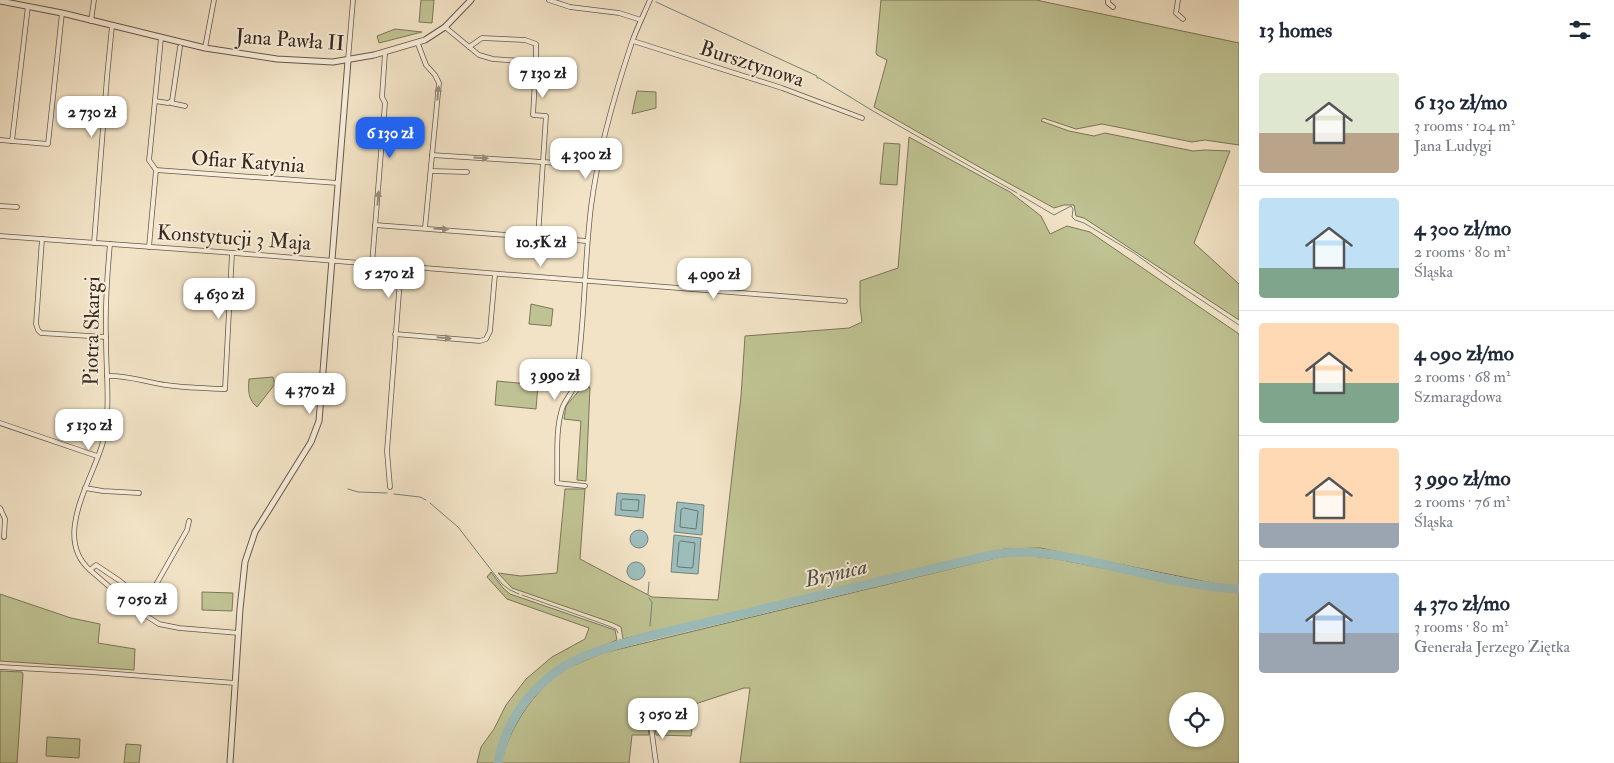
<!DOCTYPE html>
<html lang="en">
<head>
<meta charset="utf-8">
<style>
  :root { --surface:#fff; --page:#f6f6f7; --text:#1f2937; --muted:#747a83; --line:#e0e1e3; --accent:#2563eb }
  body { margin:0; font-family:"IM FELL Double Pica",serif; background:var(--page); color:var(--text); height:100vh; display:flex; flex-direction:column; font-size:19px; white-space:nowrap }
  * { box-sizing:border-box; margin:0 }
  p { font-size:16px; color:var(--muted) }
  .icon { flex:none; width:28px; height:28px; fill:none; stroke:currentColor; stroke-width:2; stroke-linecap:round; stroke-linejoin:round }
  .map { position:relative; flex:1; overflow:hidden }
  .details { display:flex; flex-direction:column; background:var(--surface); width:375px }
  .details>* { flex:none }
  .tools { position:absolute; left:1169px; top:692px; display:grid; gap:10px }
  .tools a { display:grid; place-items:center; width:55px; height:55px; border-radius:50%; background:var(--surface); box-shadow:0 1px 4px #0004; font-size:25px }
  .price { position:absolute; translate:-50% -42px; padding:0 11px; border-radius:10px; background:#fff; color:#222; font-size:16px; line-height:32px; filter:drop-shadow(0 1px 2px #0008) }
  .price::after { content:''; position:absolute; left:50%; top:30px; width:15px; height:11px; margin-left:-8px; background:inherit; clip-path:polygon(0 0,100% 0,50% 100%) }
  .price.active { background:var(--accent); color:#fff }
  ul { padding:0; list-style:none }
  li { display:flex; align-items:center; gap:15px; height:125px; padding:0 20px }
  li+li { border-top:1px solid var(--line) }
  li span { display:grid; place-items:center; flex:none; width:140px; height:100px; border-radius:5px; color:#555 }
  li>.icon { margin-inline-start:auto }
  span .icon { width:60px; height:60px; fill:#fffc; stroke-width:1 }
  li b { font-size:21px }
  h2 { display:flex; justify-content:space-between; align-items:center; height:60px; padding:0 20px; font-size:21px }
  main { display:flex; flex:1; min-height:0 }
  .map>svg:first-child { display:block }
  .green { fill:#bfc292; stroke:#7c7659; fill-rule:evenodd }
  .water { fill:#9cbdbb; stroke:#74827d }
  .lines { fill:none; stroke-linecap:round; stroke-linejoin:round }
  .shore { stroke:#6a746e; stroke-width:1 }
  .stream { stroke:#74827d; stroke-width:1 }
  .river { stroke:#9cbdbb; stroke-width:9 }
  .minor-casing { stroke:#66584a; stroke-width:5.5 }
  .tertiary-casing { stroke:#66584a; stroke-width:7 }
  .minor { stroke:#f7edda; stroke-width:4 }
  .tertiary { stroke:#f7edda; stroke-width:5 }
  .oneway { fill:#988c7d }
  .labels { text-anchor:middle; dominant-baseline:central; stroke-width:4; stroke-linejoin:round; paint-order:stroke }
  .street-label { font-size:21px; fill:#382a20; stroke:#f7edda }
  .water-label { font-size:22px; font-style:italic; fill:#514f47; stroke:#f7edda }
</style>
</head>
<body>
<main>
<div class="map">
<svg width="1239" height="763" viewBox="0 0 1239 763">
  <rect width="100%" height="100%" fill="#f2e3c6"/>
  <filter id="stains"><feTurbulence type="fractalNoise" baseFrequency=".004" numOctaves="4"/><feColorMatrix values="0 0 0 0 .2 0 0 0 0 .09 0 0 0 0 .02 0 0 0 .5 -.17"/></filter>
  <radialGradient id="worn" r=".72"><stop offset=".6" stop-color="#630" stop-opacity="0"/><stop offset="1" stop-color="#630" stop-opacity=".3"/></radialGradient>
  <g class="green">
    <polygon points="421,0 434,0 432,23 419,22"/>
    <polygon points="881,0 1036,0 1239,43 1239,145 1205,140 1192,142 1102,124 1076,129 1043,118 1041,121 1069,131 1094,136 1105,133 1193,151 1205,150 1230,151 1194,243 1239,284 1239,320 1084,218 1076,216 1074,205 1064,205 1054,208 981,168 874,107 887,60 877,55 876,53"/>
    <polygon points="395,29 422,32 379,43 377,36"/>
    <polygon points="637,91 656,92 656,108 632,114"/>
    <polygon points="909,137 1010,192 1041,216 1050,234 1067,226 1090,232 1239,334 1239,586 1227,586 1040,548 1005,549 623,639 621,627 613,623 512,588 498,573 521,576 557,573 565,489 585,489 580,559 652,597 718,600 741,396 745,336 849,328 862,322 860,306 860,281 898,268"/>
    <polygon points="884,143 900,144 897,185 880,184"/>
    <polygon points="708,273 749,276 748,287 707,284"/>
    <polygon points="531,304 553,309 551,326 529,324"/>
    <path d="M273,377L275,384L257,407C248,399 248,391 249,379Z"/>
    <polygon points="497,381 538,385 536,409 495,405"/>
    <polygon points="582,387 590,387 586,481 577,480 581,421 564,419 566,406"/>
    <path d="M1025,555L1057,559L1174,582L1239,592V763H740L750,688H744L695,704L691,736L656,735L653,716L647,717L649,735H632L629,763H501C509,729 530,697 557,675C569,666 589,659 603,653L1000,557ZM1178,701H1215V739H1178Z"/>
    <path d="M491,572L503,588L510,594L615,630L617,640C599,648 581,654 564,664C528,685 505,723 496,763H477L481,747L494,729L506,705L526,679L552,657L585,639L589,628L507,599L487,577Z"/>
    <polygon points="202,592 233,593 232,611 202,610"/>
    <polygon points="0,594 71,618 100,624 98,643 135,649 134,670 0,661"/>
    <polygon points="0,671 22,672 23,674 17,763 0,763"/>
    <polygon points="47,737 80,739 79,758 46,756"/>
    <polygon points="126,744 141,745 139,763 124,763"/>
  </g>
  <g class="water">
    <polygon points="617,493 645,495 643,518 615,515"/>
    <polygon points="677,502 704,505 702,535 674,532"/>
    <circle cx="639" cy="539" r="9"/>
    <polygon points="674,535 701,538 698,574 671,572"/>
    <circle cx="636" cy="571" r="9"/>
  </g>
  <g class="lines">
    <g class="shore">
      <polygon points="623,499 639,500 638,511 621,510 621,501"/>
      <polygon points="684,508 698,511 696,529 680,527 681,510"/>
      <polygon points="681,541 695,543 693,566 692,568 679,567 677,566 679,543"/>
    </g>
    <g class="stream">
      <polyline points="656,2 817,76 817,78 819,78 873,111 1017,193"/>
      <polyline points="1020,195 1054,215 1071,206 1073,209 1072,217 1075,220 1084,223 1134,253 1177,284 1239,325"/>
      <polyline points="348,489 358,492 387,493"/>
      <polyline points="394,494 420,497 426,500"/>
      <polyline points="430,503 458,527 502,584 510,590 519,594"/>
      <polyline points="648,594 649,582"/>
      <polyline points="522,595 606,625 616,629 618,633"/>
      <polyline points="649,598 652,602 650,626"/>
      <polyline points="651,632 652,636"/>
      <polyline points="620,639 621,644"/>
    </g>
    <path class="river" d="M498,763C506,717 537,678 580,658C602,648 626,643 649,636L991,555C1026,548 1058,555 1093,562C1139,572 1192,587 1239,589"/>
    <defs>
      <g id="minor">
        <polyline points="549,0 570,7 619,13 641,20"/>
        <polyline points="1108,0 1108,3 1113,7"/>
        <polyline points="1178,0 1176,13 1183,19"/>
        <polyline points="91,21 94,0"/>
        <polyline points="445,27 479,55 493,59 536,62 533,115 546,116 538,237"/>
        <polyline points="633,41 782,88 862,118"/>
        <polyline points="418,44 426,65 435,75 439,83 425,228"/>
        <polyline points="469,47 482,38 525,40 536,44 536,62"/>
        <polyline points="205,48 214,0"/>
        <polyline points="348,60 353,0"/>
        <polyline points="155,101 168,103 172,101 180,47"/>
        <polyline points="171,103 185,106"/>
        <polyline points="0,140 48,144 62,13"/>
        <polyline points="12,141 28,6"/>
        <polyline points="432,155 573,164"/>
        <polyline points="156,170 338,183"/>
        <polyline points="431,171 467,172"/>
        <polyline points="0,206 17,207"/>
        <polyline points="375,225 587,241"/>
        <polyline points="0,236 221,252 845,301"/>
        <polyline points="42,239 36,324 38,330 41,333 106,337"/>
        <polyline points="94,243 107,77 112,26"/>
        <path d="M110,244C107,276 105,308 106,339C106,373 111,410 103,442C93,479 52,537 90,570L134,608L159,624L179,628L239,633"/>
        <polyline points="149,247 156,170 149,160 150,151 161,38"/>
        <polyline points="372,264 385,103 382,97 385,53"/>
        <polyline points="395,334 480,341 486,339 490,331 495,274"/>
        <path d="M107,376C129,375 144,382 166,385C185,388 205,388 225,389L232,253"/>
        <polyline points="0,423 97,456"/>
        <path d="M585,486L557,483C558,459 555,432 562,409C565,399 574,392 576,381C585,324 584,265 591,207C598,151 614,96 632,42C637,28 644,14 650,0"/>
        <polyline points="390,487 387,451 401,266"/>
        <polyline points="85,488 103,491 139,493"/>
        <polyline points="0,508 5,519 4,537"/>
        <polyline points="90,570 96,565 120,581 145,602"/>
        <polyline points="138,611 149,597 187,530 189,521"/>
        <polyline points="0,667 91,672 235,683"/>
        <polyline points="650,719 656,763"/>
      </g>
      <g id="tertiary">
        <polyline points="0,1 62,13 205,48 277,59 333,62 374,55 425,40 445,27 471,0"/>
        <polyline points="230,763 240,609 245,562 255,532 311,442 319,421 348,61"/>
      </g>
    </defs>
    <use href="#minor" class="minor-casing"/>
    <use href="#tertiary" class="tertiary-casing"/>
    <use href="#minor" class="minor"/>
    <use href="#tertiary" class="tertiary"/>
  </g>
  <defs><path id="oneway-solid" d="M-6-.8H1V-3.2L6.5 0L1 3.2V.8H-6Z" transform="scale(1.25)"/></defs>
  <g class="oneway">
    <use href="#oneway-solid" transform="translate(438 93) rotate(-85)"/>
    <use href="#oneway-solid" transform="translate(481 158) rotate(4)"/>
    <use href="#oneway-solid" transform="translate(378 198) rotate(-85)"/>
    <use href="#oneway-solid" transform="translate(441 229) rotate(4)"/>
    <use href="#oneway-solid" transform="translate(444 338) rotate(5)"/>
  </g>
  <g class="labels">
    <g class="street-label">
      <text transform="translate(290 40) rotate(4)">Jana Pawła II</text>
      <text transform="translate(752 64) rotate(18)">Bursztynowa</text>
      <text transform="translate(248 162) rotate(4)">Ofiar Katynia</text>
      <text transform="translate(234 238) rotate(4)">Konstytucji 3 Maja</text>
      <text transform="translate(92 331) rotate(-89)">Piotra Skargi</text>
    </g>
    <g class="water-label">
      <text transform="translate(836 573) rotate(-13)">Brynica</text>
    </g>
  </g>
  <rect width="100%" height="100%" filter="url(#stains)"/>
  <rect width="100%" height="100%" fill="url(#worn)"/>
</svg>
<div class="tools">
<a><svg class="icon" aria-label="locate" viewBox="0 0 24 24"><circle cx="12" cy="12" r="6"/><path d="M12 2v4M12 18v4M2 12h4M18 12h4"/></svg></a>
</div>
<b class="price" style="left:543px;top:99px">7 130 zł</b>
<b class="price" style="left:92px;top:138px">2 730 zł</b>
<b class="price active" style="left:390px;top:159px">6 130 zł</b>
<b class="price" style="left:586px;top:180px">4 300 zł</b>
<b class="price" style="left:541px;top:268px">10.5K zł</b>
<b class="price" style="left:389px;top:299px">5 270 zł</b>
<b class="price" style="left:714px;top:300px">4 090 zł</b>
<b class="price" style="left:219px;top:320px">4 630 zł</b>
<b class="price" style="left:555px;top:401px">3 990 zł</b>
<b class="price" style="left:310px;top:415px">4 370 zł</b>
<b class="price" style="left:89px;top:451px">5 130 zł</b>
<b class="price" style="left:142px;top:625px">7 050 zł</b>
<b class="price" style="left:663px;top:740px">3 050 zł</b>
</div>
<section class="details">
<h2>13 homes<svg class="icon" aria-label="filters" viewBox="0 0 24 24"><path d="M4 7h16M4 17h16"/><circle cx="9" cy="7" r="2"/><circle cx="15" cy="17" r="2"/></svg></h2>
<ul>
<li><span style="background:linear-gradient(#dfe7d0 60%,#b9a48a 0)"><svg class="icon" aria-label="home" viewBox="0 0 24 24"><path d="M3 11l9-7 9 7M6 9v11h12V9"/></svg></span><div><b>6 130 zł/mo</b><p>3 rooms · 104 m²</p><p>Jana Ludygi</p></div></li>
<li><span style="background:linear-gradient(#bfe0f5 70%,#7fa58c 0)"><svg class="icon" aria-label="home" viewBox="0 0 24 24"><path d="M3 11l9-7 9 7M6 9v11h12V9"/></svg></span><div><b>4 300 zł/mo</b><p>2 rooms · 80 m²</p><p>Śląska</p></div></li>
<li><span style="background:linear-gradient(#ffd9b3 60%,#7fa58c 0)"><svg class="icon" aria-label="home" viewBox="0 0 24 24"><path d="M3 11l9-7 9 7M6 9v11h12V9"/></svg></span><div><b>4 090 zł/mo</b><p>2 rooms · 68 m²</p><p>Szmaragdowa</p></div></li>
<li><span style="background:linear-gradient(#ffd9b3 75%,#9aa5b1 0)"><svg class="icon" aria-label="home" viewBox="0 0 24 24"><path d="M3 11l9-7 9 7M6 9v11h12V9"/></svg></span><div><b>3 990 zł/mo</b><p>2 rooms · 76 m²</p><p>Śląska</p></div></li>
<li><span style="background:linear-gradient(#a9c7e8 60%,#9aa5b1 0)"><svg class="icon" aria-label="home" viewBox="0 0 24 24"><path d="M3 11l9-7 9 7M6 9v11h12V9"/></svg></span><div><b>4 370 zł/mo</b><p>3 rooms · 80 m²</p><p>Generała Jerzego Ziętka</p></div></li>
</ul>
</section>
</main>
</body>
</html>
